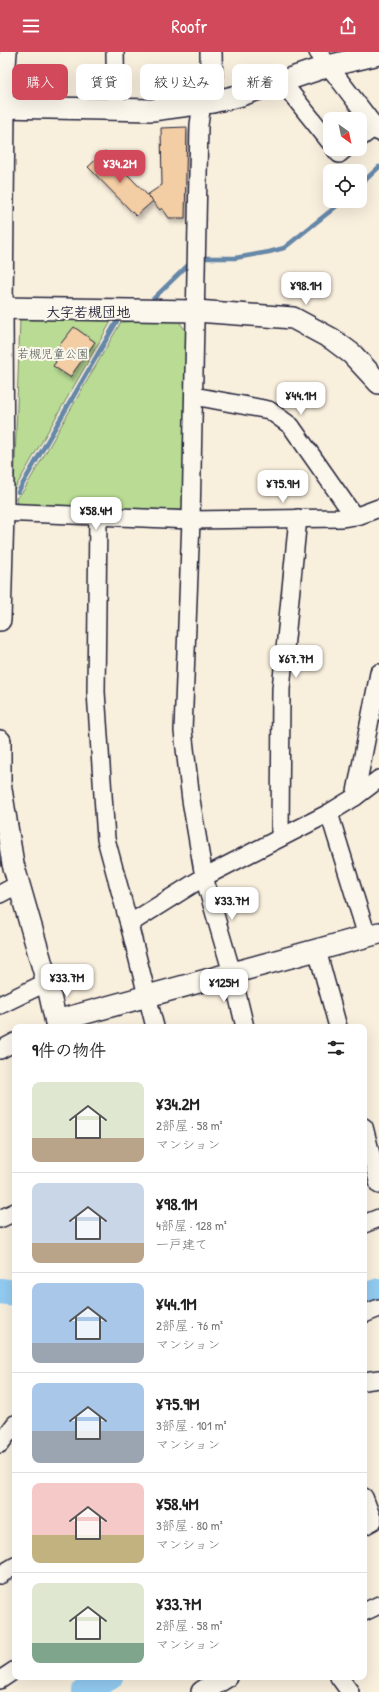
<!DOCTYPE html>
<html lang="ja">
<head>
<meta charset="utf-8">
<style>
  :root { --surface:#fff; --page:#f6f6f6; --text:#222; --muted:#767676; --line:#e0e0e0; --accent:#d1495b }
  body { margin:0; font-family:"Patrick Hand","Klee One",sans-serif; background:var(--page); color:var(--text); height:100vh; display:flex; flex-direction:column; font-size:15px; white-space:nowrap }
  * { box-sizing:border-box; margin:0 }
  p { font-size:13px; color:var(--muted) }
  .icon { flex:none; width:22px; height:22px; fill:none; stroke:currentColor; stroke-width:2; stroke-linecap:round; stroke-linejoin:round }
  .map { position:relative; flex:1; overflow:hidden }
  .side { position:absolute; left:12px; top:972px; width:355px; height:656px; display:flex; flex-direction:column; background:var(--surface); border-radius:8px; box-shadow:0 4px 16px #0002 }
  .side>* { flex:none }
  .guide { position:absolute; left:12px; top:12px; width:355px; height:36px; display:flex; gap:8px }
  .needle { width:26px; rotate:147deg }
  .tools { position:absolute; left:323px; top:60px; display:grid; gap:8px }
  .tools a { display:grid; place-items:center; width:44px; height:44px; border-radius:8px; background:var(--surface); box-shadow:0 4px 16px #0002; font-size:20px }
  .price { position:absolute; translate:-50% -34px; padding:0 9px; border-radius:8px; background:#fff; color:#222; font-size:13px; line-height:26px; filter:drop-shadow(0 1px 2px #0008) }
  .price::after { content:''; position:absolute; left:50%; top:24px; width:12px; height:9px; margin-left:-6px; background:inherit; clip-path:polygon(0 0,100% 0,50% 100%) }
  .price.selected { background:var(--accent); color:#fff }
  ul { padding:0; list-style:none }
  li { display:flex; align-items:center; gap:12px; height:100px; padding:0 20px }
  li+li { border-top:1px solid var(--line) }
  li span { display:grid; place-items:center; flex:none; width:112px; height:80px; border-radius:8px; color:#555 }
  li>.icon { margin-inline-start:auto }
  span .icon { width:48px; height:48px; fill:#fffc; stroke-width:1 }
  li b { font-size:17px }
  h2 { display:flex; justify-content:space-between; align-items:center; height:48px; padding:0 20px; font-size:17px }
  .chip { padding:0 14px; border-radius:8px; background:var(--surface); box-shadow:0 4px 16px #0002; font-size:14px; line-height:36px }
  .chip.selected { background:var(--accent); color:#fff }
  header { display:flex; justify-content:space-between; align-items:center; height:52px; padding:0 20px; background:var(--accent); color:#fff; font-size:18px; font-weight:600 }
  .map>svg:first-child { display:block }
  .green { fill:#b9db94; stroke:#6e7e68 }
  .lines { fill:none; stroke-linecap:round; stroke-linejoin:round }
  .stream { stroke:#6587a8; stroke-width:4.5 }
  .river { stroke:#92cbf1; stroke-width:26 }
  .building { fill:#f3cda3; stroke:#22223b; filter:url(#shadow) }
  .minor-casing { stroke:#22223b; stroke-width:20 }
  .tertiary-casing { stroke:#22223b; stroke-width:24 }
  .minor { stroke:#fbf7ec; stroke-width:17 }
  .tertiary { stroke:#fbf7ec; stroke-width:21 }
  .labels { text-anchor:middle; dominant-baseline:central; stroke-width:4; stroke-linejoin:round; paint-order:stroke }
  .park-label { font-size:12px; fill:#4f5a56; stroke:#fbf7ec }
  .quarter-label { font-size:14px; font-weight:bold; fill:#22223b; stroke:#fbf7ec }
</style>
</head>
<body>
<header><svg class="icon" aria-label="menu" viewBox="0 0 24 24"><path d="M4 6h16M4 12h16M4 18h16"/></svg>Roofr<svg class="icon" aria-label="share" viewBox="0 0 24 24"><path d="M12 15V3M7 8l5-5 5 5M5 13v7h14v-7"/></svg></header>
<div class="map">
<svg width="379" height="1640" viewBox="0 0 379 1640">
  <defs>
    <filter id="shadow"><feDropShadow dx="2.5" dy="4.5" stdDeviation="2" flood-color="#0004"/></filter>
  </defs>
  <rect width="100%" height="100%" fill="#f9efdd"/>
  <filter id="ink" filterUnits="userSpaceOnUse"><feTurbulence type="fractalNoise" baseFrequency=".025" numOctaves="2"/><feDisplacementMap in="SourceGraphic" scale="8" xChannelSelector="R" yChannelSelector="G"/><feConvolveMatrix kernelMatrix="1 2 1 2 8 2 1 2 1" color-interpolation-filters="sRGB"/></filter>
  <g filter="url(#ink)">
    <g class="green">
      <polygon points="20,267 112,268 14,438"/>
      <polygon points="178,268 186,279 184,458 17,454 16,446 24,438 121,270"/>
    </g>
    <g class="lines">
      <g class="stream">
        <polyline points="360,133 379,115"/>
        <polyline points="203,206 235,206 269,200 284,196 343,149"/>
        <polyline points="153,247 188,213"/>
        <polyline points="18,440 117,269"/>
      </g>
      <g class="river">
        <polyline points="0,1239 15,1241"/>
        <polyline points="364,1244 379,1239"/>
        <polyline points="84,1640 110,1625"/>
      </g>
    </g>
    <g class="building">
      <polygon points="187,75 185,166 169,166 162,156 160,158 147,143 162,133 161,76"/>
      <polygon points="105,99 153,149 136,164 88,115"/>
      <polygon points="74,275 95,290 70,325 53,314 56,310 54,307 58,303 54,300"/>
    </g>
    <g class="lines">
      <defs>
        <g id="minor">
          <polyline points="115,0 116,57"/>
          <polyline points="318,0 379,80"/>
          <polyline points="282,30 330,90"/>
          <polyline points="202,51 199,73 191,468 183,679 191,748 204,825 232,921 245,975"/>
          <polyline points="4,55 8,0"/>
          <polyline points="360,86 375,75"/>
          <polyline points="335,97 339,102 345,97"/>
          <polyline points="194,344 269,358 291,374 354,464"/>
          <polyline points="0,460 191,468 341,466 360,463 379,456"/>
          <polyline points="98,465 96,640 106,787 129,872 204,825 329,761 355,745 379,727"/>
          <polyline points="355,745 379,621"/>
          <polyline points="329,761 367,884"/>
          <polyline points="280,786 281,637 298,466"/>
          <polyline points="0,842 19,832"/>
          <polyline points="129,872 155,975"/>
          <polyline points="317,898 338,975"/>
          <polyline points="0,953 47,930"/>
          <polyline points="0,998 15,990"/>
          <polyline points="364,1075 379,1133"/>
          <polyline points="0,1167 15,1160"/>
          <polyline points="364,1172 379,1166"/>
          <polyline points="364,1262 379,1256"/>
          <polyline points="364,1329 379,1327"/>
          <polyline points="0,1392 15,1372"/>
          <polyline points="364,1445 373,1469 364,1474"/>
          <polyline points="0,1523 15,1514"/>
          <polyline points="364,1560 379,1553"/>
          <polyline points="339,1625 350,1640"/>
          <polyline points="0,1628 15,1618"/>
        </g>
        <g id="tertiary">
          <polyline points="211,0 212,50"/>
          <polyline points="0,55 152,58 212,50 238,44 328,14 379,2"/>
          <polyline points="0,256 196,259 293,266 332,287 352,302 379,331"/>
          <polyline points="0,568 3,460 2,256 4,55"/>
          <polyline points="0,689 0,731 13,812 47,930 57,975"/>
          <polyline points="56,969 379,881"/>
          <polyline points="202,1640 226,1625"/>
        </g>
      </defs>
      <use href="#minor" class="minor-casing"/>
      <use href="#tertiary" class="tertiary-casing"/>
      <use href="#minor" class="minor"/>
      <use href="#tertiary" class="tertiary"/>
    </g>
  </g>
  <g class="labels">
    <g class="park-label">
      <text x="53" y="301">若槻児童公園</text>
    </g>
    <g class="quarter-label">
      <text x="88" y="259">大字若槻団地</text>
    </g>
  </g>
</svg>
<div class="tools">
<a><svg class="needle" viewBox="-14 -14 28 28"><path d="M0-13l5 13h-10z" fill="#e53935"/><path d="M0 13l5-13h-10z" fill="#767676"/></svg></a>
<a><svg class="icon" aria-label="locate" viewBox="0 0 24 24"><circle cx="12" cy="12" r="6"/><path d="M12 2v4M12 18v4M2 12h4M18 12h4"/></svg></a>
</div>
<b class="price selected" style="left:120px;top:132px">¥34.2M</b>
<b class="price" style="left:306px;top:254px">¥98.1M</b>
<b class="price" style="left:301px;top:364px">¥44.1M</b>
<b class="price" style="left:283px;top:452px">¥75.9M</b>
<b class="price" style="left:96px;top:479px">¥58.4M</b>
<b class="price" style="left:296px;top:627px">¥67.7M</b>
<b class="price" style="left:232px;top:869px">¥33.7M</b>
<b class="price" style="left:67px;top:946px">¥33.7M</b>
<b class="price" style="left:224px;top:951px">¥125M</b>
<div class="guide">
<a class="chip selected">購入</a>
<a class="chip">賃貸</a>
<a class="chip">絞り込み</a>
<a class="chip">新着</a>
</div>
<section class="side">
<h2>9件の物件<svg class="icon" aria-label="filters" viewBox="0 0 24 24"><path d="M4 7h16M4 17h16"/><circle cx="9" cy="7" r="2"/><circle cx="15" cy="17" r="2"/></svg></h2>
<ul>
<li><span style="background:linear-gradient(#dfe7d0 70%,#b9a48a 0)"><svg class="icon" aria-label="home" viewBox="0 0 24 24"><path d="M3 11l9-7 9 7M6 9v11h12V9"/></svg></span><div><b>¥34.2M</b><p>2部屋 · 58 m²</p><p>マンション</p></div></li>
<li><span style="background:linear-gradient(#c9d6e8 75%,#b9a48a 0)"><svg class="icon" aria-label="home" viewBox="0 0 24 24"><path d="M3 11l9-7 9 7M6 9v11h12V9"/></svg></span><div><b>¥98.1M</b><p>4部屋 · 128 m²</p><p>一戸建て</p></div></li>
<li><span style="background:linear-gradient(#a9c7e8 75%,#9aa5b1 0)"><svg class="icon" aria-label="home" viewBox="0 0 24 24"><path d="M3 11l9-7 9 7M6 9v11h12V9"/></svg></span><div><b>¥44.1M</b><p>2部屋 · 76 m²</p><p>マンション</p></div></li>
<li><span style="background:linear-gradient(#a9c7e8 60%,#9aa5b1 0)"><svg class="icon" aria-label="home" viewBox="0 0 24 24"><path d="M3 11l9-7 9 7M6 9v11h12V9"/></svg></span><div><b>¥75.9M</b><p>3部屋 · 101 m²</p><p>マンション</p></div></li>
<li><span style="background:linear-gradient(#f6c9c9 65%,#c2b280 0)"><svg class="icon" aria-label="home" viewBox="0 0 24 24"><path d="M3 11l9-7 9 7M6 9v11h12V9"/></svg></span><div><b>¥58.4M</b><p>3部屋 · 80 m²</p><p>マンション</p></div></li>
<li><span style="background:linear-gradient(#dfe7d0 75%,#7fa58c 0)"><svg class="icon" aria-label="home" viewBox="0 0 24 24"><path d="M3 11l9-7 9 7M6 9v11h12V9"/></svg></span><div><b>¥33.7M</b><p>2部屋 · 58 m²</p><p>マンション</p></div></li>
</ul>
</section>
</div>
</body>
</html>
